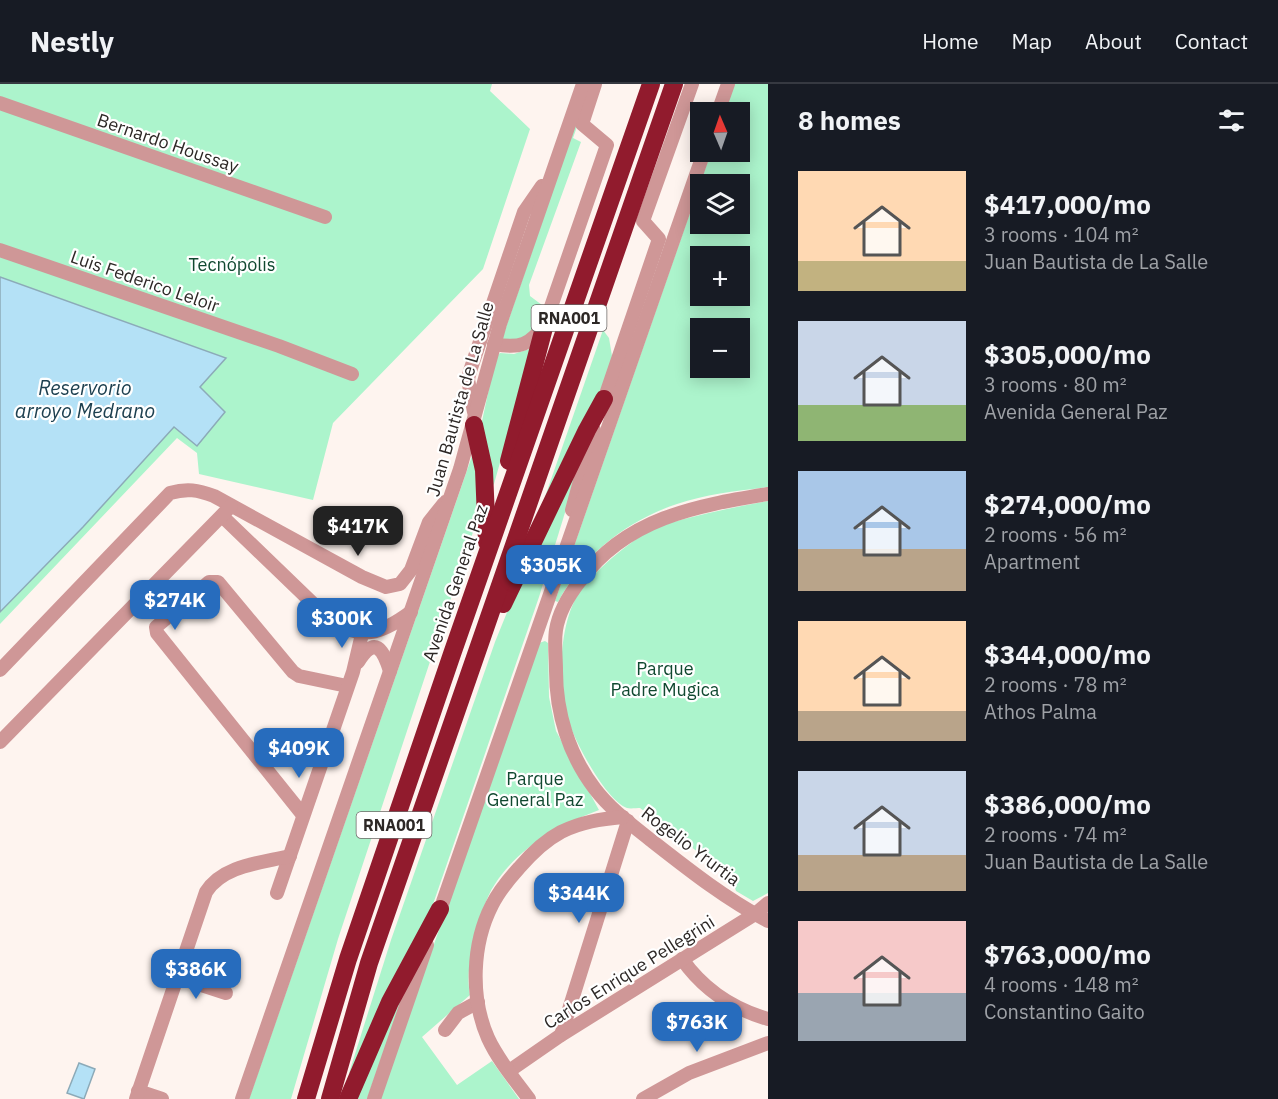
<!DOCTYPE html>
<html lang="en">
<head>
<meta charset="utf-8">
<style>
  :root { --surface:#171b24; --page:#20242c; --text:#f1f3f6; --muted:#9ea1a6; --line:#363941; --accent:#276cbd }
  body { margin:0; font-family:"IBM Plex Sans",sans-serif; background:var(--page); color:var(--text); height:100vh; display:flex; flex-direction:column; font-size:22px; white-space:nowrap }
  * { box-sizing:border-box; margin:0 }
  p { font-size:20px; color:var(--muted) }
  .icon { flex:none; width:33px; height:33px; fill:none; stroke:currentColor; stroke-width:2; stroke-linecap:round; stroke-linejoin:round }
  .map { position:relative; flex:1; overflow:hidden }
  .drawer { display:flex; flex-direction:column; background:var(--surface); width:510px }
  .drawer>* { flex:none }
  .needle { width:39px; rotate:358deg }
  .tools { position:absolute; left:690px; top:18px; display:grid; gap:12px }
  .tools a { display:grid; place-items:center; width:60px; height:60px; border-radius:0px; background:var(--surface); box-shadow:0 3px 15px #0003; font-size:30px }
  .price { position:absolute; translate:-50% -51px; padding:0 14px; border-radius:12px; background:var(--accent); color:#fff; font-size:20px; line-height:39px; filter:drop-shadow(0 2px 3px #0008) }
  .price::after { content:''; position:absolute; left:50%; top:36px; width:18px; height:14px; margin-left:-9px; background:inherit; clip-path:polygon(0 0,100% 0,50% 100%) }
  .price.current { background:#222; color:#fff }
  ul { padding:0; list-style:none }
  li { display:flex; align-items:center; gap:18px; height:150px; padding:0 30px }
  li span { display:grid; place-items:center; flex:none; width:168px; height:120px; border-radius:0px; color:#555 }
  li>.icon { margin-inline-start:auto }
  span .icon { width:72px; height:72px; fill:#fffc; stroke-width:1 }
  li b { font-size:26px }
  h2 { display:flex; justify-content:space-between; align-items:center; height:72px; padding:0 30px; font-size:26px }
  header { display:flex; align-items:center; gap:36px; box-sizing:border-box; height:84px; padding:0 30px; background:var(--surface); border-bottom:2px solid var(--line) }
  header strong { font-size:28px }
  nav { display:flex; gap:33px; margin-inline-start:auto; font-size:21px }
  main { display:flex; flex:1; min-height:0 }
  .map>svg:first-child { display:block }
  .green { fill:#acf4cc; fill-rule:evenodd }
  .water { fill:#b4e1f6; stroke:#8caab8; stroke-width:1.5 }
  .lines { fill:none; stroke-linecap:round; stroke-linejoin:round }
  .minor { stroke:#cf9797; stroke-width:14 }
  .highway { stroke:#911b2d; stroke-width:18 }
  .labels { text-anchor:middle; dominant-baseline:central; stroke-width:4.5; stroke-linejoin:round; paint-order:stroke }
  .shield { fill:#fff; stroke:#6c6867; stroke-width:1.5 }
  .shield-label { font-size:16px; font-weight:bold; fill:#2d2826 }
  .street-label { font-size:18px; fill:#2d2826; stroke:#fff }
  .park-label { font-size:18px; fill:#104930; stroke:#fff }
  .water-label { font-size:20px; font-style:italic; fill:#1d4050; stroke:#fff }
</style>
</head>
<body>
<header>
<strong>Nestly</strong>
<nav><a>Home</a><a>Map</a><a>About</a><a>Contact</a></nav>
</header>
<main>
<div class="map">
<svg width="768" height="1015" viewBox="0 0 768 1015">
  <rect width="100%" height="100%" fill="#fef4ef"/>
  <g class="green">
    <polygon points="0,0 492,0 490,7 530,45 483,185 333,339 313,416 199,390 197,369 177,354 0,540"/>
    <path d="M589,0H592L573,54L581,58L529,201L530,212L542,221C532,246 533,258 502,255Z"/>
    <path d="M734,0H768V403C738,407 706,410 677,420C626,437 583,471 558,518L555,517L711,68H740V28H724ZM700,100H740V140H700ZM700,172H740V212H700ZM700,244H740V284H700Z"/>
    <polygon points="603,246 609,254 612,272 604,305 538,433"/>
    <polygon points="532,264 494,400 493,401 481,342 494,281 498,271 500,269 514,270"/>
    <polygon points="584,367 539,513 431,826 351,990 349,989 391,856 495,558 514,511"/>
    <polygon points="473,369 475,369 478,427 473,448 338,855 291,1015 249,1015"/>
    <path d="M768,417V809L753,817L736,807L732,794L640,724C637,724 630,725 627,724C603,715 565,641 563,617C559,582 561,531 583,503C598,484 636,452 657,443C665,439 675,438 684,435C712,428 739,422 768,417Z"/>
    <path d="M545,557L548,559L549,613L556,647L599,726C559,741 519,763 495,800C485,814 481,835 476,852C471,873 466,890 470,911L422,953L457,1001L492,977L519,1015H380L539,559Z"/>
    <polygon points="406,904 367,1015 356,1015"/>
  </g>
  <g class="water">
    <polygon points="0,193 226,274 200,303 225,328 197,362 174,343 83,443 0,528"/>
    <polygon points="79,979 95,985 84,1015 67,1009"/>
  </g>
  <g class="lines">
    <g class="minor">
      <polyline points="0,19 325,133"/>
      <polyline points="718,28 728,0"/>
      <polyline points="0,166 279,262 352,290"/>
      <path d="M494,260C520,265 530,261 545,240L607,61L582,40L595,0"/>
      <polyline points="602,322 659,155 643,137 692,0"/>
      <polyline points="474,328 468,295 470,287 524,128 542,102"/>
      <path d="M768,410C695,422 626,434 580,497C569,511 559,527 556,546C554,559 556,573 556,587C556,629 569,671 595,705C611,726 632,741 652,757C689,786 727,816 768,837"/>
      <polyline points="572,426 594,346"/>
      <path d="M222,432L329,535C361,557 381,550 411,528"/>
      <path d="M358,578C375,551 383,565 390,587"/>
      <path d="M0,586L170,409C187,404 198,406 214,412L362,493L386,503L400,500L411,486L429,438L445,418"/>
      <polyline points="0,658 231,422"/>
      <polyline points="303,731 157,549 156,543 209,498 218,498 293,588 299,592 347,602"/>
      <polyline points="277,809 353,588 362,550"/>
      <polyline points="438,832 704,68"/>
      <path d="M682,875C703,905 733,925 768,935"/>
      <polyline points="177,893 226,909"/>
      <polyline points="445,946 458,929 478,918"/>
      <polyline points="561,951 628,737"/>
      <polyline points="509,987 561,951 755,830 768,819"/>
      <polyline points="138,1007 162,1015"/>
      <path d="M136,1015L206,808C223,781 261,779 290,772"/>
      <polyline points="242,1015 460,385 500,240 583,0"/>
      <polyline points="374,1015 427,861"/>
      <path d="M529,1015C515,996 498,976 488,954C470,913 472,860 492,821C499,807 509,795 519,784C531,770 544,757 561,748C581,738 601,735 623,733"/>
      <polyline points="643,1015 689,989 768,959"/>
    </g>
    <g class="highway">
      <polyline points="474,341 484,386 487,458"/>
      <polyline points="509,377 545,240"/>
      <polyline points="503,520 587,346 604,315"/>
      <polyline points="306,1015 348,875 452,570 651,0"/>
      <polyline points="330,1015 369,879 674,0"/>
      <polyline points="348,1015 390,918 440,825"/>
    </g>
  </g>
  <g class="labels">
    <g class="shield">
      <rect x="531.5" y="221" width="75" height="26" rx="4.5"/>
      <rect x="356.5" y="728" width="75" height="26" rx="4.5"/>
    </g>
    <g class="shield-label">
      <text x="569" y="234">RNA001</text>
      <text x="394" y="741">RNA001</text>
    </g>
    <g class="street-label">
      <text transform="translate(168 59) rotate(19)">Bernardo Houssay</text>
      <text transform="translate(145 197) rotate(19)">Luis Federico Leloir</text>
      <text transform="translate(460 315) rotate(-74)">Juan Bautista de La Salle</text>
      <text transform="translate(455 499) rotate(-71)">Avenida General Paz</text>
      <text transform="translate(691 762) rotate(37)">Rogelio Yrurtia</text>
      <text transform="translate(629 888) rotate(-32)">Carlos Enrique Pellegrini</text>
    </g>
    <g class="park-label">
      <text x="232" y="180">Tecnópolis</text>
      <text x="665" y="584">Parque<tspan x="665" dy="21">Padre Mugica</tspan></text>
      <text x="535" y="694">Parque<tspan x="535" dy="21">General Paz</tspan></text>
    </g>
    <g class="water-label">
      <text x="85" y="303">Reservorio<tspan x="85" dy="23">arroyo Medrano</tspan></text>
    </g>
  </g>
</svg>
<div class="tools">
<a><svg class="needle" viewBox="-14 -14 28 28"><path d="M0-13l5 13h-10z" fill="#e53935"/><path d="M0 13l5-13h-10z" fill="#9ea1a6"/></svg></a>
<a><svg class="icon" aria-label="layers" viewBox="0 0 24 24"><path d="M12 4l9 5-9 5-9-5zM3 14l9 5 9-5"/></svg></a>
<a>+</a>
<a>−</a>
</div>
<b class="price current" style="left:358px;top:473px">$417K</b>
<b class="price" style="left:551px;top:512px">$305K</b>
<b class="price" style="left:175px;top:547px">$274K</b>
<b class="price" style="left:342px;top:565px">$300K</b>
<b class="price" style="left:299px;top:695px">$409K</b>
<b class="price" style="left:579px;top:840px">$344K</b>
<b class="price" style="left:196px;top:916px">$386K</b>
<b class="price" style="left:697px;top:969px">$763K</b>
</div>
<section class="drawer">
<h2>8 homes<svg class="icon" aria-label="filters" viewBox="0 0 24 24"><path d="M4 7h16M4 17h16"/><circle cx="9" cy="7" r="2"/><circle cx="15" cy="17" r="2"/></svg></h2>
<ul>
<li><span style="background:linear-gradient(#ffd9b3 75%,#c2b280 0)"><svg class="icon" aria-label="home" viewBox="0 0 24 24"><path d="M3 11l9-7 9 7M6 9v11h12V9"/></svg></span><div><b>$417,000/mo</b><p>3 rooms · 104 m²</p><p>Juan Bautista de La Salle</p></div></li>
<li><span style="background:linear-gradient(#c9d6e8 70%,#8fb573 0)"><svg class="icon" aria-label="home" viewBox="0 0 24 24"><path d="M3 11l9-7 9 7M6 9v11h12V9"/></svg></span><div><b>$305,000/mo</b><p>3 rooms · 80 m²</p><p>Avenida General Paz</p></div></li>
<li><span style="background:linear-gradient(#a9c7e8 65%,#b9a48a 0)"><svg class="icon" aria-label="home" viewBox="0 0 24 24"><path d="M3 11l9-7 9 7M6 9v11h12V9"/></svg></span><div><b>$274,000/mo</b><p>2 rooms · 56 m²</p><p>Apartment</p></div></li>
<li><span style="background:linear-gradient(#ffd9b3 75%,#b9a48a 0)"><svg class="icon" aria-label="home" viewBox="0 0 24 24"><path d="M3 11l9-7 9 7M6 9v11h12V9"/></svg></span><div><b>$344,000/mo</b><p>2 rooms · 78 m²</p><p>Athos Palma</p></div></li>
<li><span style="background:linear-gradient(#c9d6e8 70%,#b9a48a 0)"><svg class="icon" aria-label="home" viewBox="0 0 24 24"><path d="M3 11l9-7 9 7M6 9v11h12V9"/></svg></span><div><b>$386,000/mo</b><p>2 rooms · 74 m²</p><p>Juan Bautista de La Salle</p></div></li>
<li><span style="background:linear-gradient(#f6c9c9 60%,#9aa5b1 0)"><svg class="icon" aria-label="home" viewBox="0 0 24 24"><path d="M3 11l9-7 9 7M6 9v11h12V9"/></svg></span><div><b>$763,000/mo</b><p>4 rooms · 148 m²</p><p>Constantino Gaito</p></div></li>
</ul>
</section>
</main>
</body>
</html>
